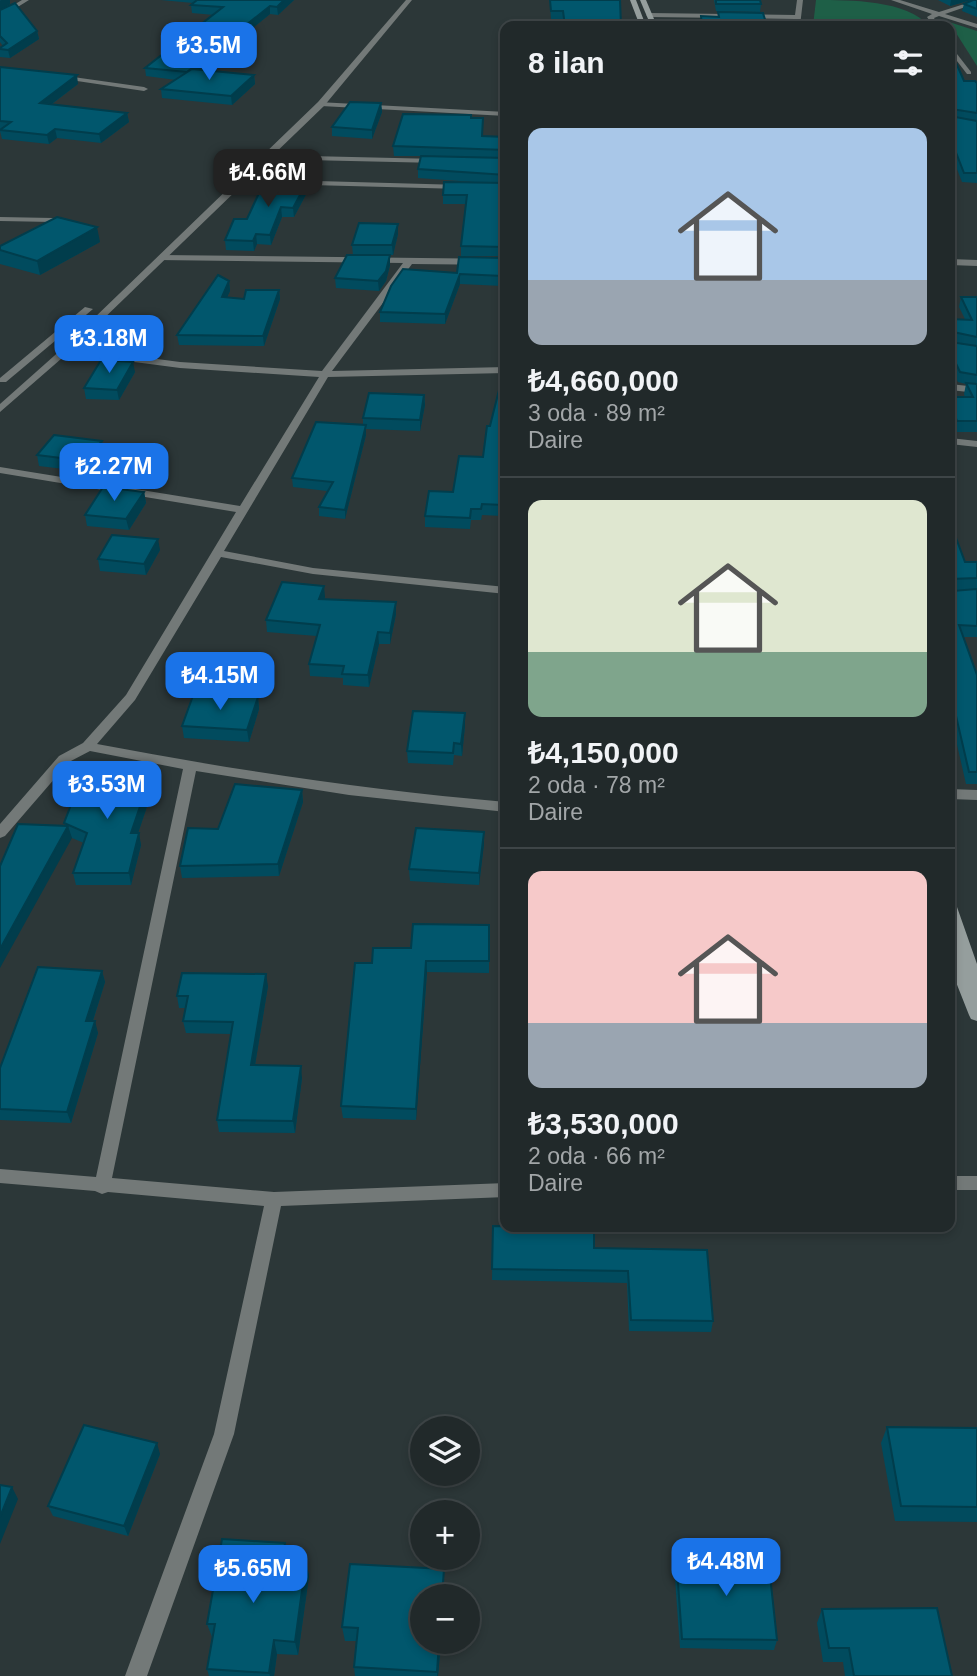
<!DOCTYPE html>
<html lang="tr">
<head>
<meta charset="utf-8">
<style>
  :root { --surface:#21292a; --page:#293132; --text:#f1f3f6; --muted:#a2a6a8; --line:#3e4547; --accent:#1a73e8 }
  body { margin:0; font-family:Helvetica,sans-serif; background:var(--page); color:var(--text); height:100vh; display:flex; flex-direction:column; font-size:26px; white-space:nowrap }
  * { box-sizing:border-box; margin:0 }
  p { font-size:23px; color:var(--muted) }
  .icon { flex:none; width:38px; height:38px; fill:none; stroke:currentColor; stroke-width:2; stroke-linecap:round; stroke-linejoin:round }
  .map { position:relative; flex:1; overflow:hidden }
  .sheet { position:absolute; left:500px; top:21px; width:455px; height:1211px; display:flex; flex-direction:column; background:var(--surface); border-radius:14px; box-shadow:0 4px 10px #0003,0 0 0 2px var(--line) }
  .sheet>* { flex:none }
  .fabs { position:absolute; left:410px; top:1416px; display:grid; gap:14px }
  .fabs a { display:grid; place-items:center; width:70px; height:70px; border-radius:50%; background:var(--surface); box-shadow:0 4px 10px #0003,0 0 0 2px var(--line); font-size:35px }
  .price { position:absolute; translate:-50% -60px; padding:0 16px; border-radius:14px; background:var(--accent); color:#fff; font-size:23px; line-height:46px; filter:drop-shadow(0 2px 4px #0008) }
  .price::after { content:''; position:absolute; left:50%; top:42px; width:21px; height:16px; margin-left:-10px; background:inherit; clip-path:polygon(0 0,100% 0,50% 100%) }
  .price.selected { background:#222; color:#fff }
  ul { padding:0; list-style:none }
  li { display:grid; align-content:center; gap:14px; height:371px; padding:0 28px }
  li+li { border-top:2px solid var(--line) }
  li span { display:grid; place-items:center; height:217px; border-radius:14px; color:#555 }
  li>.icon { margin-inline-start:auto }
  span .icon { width:126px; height:126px; fill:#fffc; stroke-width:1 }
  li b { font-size:30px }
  h2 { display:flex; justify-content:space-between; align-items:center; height:84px; padding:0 28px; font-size:30px }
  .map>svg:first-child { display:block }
  .green { fill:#1e5f47 }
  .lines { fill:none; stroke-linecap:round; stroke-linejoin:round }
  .minor { fill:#737978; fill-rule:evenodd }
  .tertiary { fill:#737978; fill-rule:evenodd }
  .secondary { fill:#959e9d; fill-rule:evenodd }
  .wall { fill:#014b5e; fill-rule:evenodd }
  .shaded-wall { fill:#013d4c }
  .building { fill:#01576d; stroke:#013d4c; stroke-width:2 }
</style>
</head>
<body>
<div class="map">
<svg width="977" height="1676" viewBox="0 0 977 1676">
  <rect width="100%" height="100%" fill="#2c3738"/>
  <g class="green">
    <path d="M816,0C850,0 907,0 929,26H813Z"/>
    <polygon points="949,22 977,31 977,66"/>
  </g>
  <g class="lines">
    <g class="minor">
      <polygon points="22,0 29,0 0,18 0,13"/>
      <polygon points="797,0 803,0 800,26 794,26 795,19 649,17 646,15 649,13 795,15"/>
      <polygon points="891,0 900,0 939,12 977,0 977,3 945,14 977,24 977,28 939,16 934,18 939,26 933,26 927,17 932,14"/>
      <polygon points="950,45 971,72 971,74 967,74 950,52"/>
      <polygon points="59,75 144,87 148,89 144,91 57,78"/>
      <polygon points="318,102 506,112 506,116 321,106"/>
      <polygon points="266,155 438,159 442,161 438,163 263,159 262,157"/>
      <polygon points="241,179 462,185 466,187 462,189 238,183 238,179"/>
      <polygon points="0,217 53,218 57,220 53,222 0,221"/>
      <path d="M161,255L506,259V265L412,264L332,371L506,367V373L328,377L224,551L313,568L506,587V594L313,574L221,557L135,700L97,744C233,770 368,790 506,802V812L349,795L196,771L112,1178L274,1192L506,1183V1197L281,1206L234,1434L147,1676H125L214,1434L264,1206L108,1192L102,1194L95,1191L0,1183V1169L96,1177L183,769L90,751L69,762L5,836L0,838V824L59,756L83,743L126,695L236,512L0,473V467L240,506L319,377L180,368L66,353L61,350L66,347L180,362L322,371L403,263L158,260L157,258Z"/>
      <polygon points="950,259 977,260 977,266 950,265"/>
      <polygon points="85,307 93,309 6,382 0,382 0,378"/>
      <polygon points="950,384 977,387 977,393 950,390"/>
      <polygon points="950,438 977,441 977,447 950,444"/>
      <polygon points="950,789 977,790 977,800 950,799"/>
      <rect x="950" y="1176" width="27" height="14"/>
    </g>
    <polygon class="tertiary" points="406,0 412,0 324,106 69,352 0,412 0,404 63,348 318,102"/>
    <g class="secondary">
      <polygon points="630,0 636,0 646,26 640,26"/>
      <polygon points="640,0 646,0 657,26 651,26"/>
      <polygon points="950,902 957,907 977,964 977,1021 971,1019 969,1015 950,967 950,941 955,943 950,929"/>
    </g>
  </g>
  <g class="wall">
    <polygon points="0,0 10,4 2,9 37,31 39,39 10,58 0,57 0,48 3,46 0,42"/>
    <polygon points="161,0 294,0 278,15 270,14 201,70 254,75 255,84 232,105 162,98 161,89 176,80 146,76 145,68 214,15 192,13 191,5 193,3"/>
    <polygon points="550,0 620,0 621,26 564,26 563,21 551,21"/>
    <polygon points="714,0 760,0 761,4 760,12 716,11"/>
    <polygon points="938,0 971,0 950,6"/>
    <polygon points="977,0 977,17 962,11 964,4"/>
    <polygon points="950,58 964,81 977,83 977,183 962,182 950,151"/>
    <polygon points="0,67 78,84 52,104 127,113 129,122 101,143 57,138 49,144 2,139 0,131"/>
    <polygon points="381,103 382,112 372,139 332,136 332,127"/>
    <polygon points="471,118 483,118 483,136 506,137 505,256 461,256 461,246 466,204 443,204 443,195 488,183 418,178 418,169 421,156 394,156 393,146"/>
    <polygon points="317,166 313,178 309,178 310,187 294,217 282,217 271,245 257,244 254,251 226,250 225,240 247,219 266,193 283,177 282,168"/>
    <polygon points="398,234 393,255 353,255 352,245"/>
    <polygon points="100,242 40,275 0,264 0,246"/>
    <polygon points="390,255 390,265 386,281 379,291 336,288 335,278"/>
    <polygon points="504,258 503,286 460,284 445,324 380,322 380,312 457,273"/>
    <polygon points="229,281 230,291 227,297 244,299 279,290 280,299 264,346 179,345 177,335"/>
    <polygon points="961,297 977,297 977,432 955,432 950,419 950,401 965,397 964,394 966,384 958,382 950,367 950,319 965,319 959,307"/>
    <polygon points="135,372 119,400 86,399 84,388"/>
    <polygon points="506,382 503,516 482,515 481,520 471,520 470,529 425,527 425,516 453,492 483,457 490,426"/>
    <polygon points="424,395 425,405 420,431 366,429 366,435 345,519 319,516 319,507 327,491 293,487 292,478 363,425 363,418"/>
    <polygon points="102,441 104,452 88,472 39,466 37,455"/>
    <polygon points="144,492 146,503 129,530 87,526 85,515"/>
    <path d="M950,538L965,562H977V637H963L977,675V784H966L950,714ZM976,589L953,591V590H963Z"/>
    <polygon points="160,550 146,575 100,571 98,559"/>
    <polygon points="325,597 324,599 396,614 390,644 379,644 369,687 343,685 343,678 310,676 309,664 317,636 267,632 266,620"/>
    <polygon points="258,697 259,709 249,742 184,738 182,726"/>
    <polygon points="465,713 465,725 462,756 454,755 453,765 408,763 407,751"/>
    <polygon points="150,777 153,789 138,833 141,845 131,885 76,885 73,873 84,843 72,838 64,823"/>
    <polygon points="302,790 303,802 279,876 182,878 180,866 218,829"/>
    <polygon points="484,832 484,844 479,885 410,881 409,869"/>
    <polygon points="489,925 489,973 427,972 416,1120 343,1118 341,1106 372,963 411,948"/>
    <polygon points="102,971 105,982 93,1021 98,1033 71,1123 0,1120 0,1068"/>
    <polygon points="268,986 255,1065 302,1078 295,1133 219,1132 217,1120 231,1034 186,1033 183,1021 186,1008 179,1008 177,996"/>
    <polygon points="493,1226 594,1248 713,1321 711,1332 629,1331 627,1283 492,1280"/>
    <polygon points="887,1427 977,1428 977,1522 895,1521 881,1443"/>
    <polygon points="160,1454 128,1536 53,1516 48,1506"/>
    <polygon points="676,1555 777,1640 774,1650 680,1648 674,1565"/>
    <polygon points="288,1557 288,1560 306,1561 309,1576 298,1655 277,1654 274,1676 209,1676 207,1669 212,1637 207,1624"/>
    <polygon points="444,1569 444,1596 422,1596 422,1642 441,1642 438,1676 355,1676 354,1667 357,1641 345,1641 342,1627"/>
    <polygon points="822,1609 952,1676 845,1676 843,1662 823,1662 817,1623"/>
  </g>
  <g class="shaded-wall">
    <polygon points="1,0 10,0 10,4 0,10 0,1"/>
    <polygon points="284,0 294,0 278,15 277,7"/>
    <polygon points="951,0 971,0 950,6"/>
    <polygon points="270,6 270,14 188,81 187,72"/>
    <polygon points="37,31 39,39 10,58 8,50"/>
    <polygon points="77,75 78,84 41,112 40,103"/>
    <polygon points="254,75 255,84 232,105 231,96"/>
    <polygon points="381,103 382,112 372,139 372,130"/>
    <polygon points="127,113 129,122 101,143 99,134"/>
    <polygon points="55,129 57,138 49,144 47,135"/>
    <polygon points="317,156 317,166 313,178 312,169"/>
    <polygon points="309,178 310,187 294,217 293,208"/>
    <polygon points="281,207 282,217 271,245 270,235"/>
    <polygon points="398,224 398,234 393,255 392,245"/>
    <polygon points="97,227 100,242 40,275 37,261"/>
    <polygon points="256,234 257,244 254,251 253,241"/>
    <polygon points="390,255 390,265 386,281 379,291 378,281"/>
    <polygon points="460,274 460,284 445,324 445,314"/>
    <polygon points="229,281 230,291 223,306 222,297"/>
    <polygon points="279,290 280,299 264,346 263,336"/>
    <polygon points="133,362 135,372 119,400 117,390"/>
    <polygon points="424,395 425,405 420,431 420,420"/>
    <polygon points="366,425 366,435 345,519 345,510"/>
    <polygon points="102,441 104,452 88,472 85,461"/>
    <polygon points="506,477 506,487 503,516 503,505"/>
    <polygon points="144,492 146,503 129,530 126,519"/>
    <polygon points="158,539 160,550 146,575 144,564"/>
    <polygon points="324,586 325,597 320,611 319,599"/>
    <polygon points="396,602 396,614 390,644 390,633"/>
    <polygon points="378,632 379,644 369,687 368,675"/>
    <polygon points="258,697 259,709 249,742 247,730"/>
    <polygon points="465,713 465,725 462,756 461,744"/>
    <polygon points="150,777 153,789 134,845 131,833"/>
    <polygon points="302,790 303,802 279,876 278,864"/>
    <polygon points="68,826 72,838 0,968 0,949"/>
    <polygon points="484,832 484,844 479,885 479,873"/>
    <polygon points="139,833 141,845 131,885 129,873"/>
    <polygon points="426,961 427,972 416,1120 416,1109"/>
    <polygon points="102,971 105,982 89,1033 86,1021"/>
    <polygon points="266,974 268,986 253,1077 251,1065"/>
    <polygon points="95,1021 98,1033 71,1123 67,1112"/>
    <polygon points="301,1066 302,1078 295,1133 293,1121"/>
    <polygon points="157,1443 160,1454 128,1536 124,1526"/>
    <polygon points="12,1487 18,1499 0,1544 0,1517"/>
    <polygon points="285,1543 288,1557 285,1574 282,1560"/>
    <polygon points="306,1561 309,1576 298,1655 295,1642"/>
    <polygon points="444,1569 444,1596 442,1596"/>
    <polygon points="274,1640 277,1654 274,1676 270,1676 269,1673"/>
    <polygon points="439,1642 441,1642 438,1676 437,1676"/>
  </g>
  <g class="building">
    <polygon points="197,0 284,0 277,7 270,6 187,72 145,68 223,7 191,5"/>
    <polygon points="550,0 620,0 621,26 565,26 563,11 551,11"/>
    <polygon points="716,0 760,0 761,4 716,4"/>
    <polygon points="973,0 977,0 977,9 964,4"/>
    <polygon points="15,3 37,31 8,50 0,49 0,48 7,43 0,36 0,10"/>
    <polygon points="718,12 763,13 767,26 702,26 701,16 719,17"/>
    <polygon points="950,58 954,58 964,81 975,81 977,83 977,113 952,109 950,113"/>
    <polygon points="0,67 77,75 40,103 127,113 99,134 55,129 47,135 0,130 11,122 0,121"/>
    <polygon points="192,69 254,75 231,96 161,89"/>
    <polygon points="350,102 381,103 372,130 332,127"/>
    <polygon points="403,114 471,115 471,118 483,118 482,136 506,137 506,150 393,146"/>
    <polygon points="950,116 977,121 977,173 964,173 950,137"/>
    <polygon points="287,156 317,156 312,169 282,168"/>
    <polygon points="421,156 506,158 506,175 418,169"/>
    <polygon points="272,177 309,178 293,208 281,207 270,235 256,234 253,241 225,240 234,219 247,219 259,193 266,193"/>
    <polygon points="444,182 506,183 505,247 461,246 467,195 443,195"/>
    <polygon points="57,217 97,227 37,261 0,250 0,246"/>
    <polygon points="359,223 398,224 392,245 352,245"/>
    <polygon points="347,255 390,255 386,271 378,281 335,278"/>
    <polygon points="459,257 504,258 503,276 460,274 445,314 380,312 391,286 403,269 457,273"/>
    <polygon points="218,275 229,281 222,297 244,299 246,290 279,290 263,336 177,335"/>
    <polygon points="961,297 977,297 977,337 953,332 950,342 977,346 977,375 960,372 950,351 950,319 972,320"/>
    <polygon points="101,360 133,362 117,390 84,388"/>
    <polygon points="501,382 506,382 506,477 503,505 482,504 481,509 471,509 470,518 425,516 429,491 453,492 459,456 483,457 487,426 490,426"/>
    <polygon points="966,383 977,384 977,421 957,421 950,401 950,397 973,397"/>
    <polygon points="369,393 424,395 420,420 363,418"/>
    <polygon points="316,422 366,425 345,510 319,507 333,482 292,478"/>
    <polygon points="54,435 102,441 85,461 37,455"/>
    <polygon points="103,487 144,492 126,519 85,515"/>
    <polygon points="112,535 158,539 144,564 98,559"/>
    <polygon points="950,538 956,538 965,562 977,562 977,578 951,579 953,591 977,589 977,626 959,625 977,675 977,772 969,772 950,690"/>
    <polygon points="282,582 324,586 319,599 396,602 390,633 378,632 368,675 342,674 344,666 309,664 320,625 266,620"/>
    <polygon points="194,693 258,697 247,730 182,726"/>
    <polygon points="413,711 465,713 461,744 454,743 453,753 407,751"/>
    <polygon points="83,774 150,777 131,833 139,833 129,873 73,873 87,833 64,823"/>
    <polygon points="235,784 302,790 278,864 180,866 188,828 218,829"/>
    <polygon points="18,824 68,826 0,949 0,866"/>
    <polygon points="416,828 484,832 479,873 409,869"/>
    <polygon points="413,924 489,925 489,961 426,961 416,1109 341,1106 355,963 372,963 373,948 411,948"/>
    <polygon points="38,967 102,971 86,1021 95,1021 67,1112 0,1109 0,1068"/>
    <polygon points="182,973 266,974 251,1065 301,1066 293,1121 217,1120 233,1022 183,1021 188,996 177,996"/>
    <polygon points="493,1226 594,1228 594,1248 707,1250 713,1321 631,1320 628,1271 492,1269"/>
    <polygon points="84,1425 157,1443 124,1526 48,1506"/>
    <polygon points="887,1427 977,1428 977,1507 901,1506"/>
    <polygon points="0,1485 12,1487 0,1517"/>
    <polygon points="222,1539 285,1543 282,1560 306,1561 295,1642 274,1640 269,1673 207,1669 215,1624 207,1624"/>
    <polygon points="676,1555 768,1557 777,1640 682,1639"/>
    <polygon points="350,1564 444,1569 442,1596 422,1596 422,1642 439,1642 437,1672 354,1667 358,1628 342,1627"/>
    <polygon points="937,1608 952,1676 854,1676 849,1648 829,1648 822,1609"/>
  </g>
</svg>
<div class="fabs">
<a><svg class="icon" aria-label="layers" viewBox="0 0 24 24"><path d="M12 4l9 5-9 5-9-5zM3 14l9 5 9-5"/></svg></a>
<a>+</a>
<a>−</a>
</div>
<b class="price" style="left:209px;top:82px">₺3.5M</b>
<b class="price selected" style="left:268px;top:209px">₺4.66M</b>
<b class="price" style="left:109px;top:375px">₺3.18M</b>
<b class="price" style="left:114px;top:503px">₺2.27M</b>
<b class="price" style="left:220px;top:712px">₺4.15M</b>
<b class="price" style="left:107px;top:821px">₺3.53M</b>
<b class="price" style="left:726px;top:1598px">₺4.48M</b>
<b class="price" style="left:253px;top:1605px">₺5.65M</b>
<section class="sheet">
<h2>8 ilan<svg class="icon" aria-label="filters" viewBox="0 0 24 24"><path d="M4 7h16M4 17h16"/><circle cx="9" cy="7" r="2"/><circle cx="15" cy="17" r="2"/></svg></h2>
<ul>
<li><span style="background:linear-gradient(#a9c7e8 70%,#9aa5b1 0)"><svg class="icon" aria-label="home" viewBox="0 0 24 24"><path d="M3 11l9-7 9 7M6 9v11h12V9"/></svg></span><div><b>₺4,660,000</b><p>3 oda · 89 m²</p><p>Daire</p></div></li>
<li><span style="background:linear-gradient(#dfe7d0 70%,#7fa58c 0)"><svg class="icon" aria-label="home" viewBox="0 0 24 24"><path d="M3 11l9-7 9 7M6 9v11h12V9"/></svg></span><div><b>₺4,150,000</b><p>2 oda · 78 m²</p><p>Daire</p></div></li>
<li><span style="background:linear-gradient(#f6c9c9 70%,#9aa5b1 0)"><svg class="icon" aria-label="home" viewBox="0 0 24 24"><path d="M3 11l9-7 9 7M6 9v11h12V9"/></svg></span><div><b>₺3,530,000</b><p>2 oda · 66 m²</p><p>Daire</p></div></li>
</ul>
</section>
</div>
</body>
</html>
